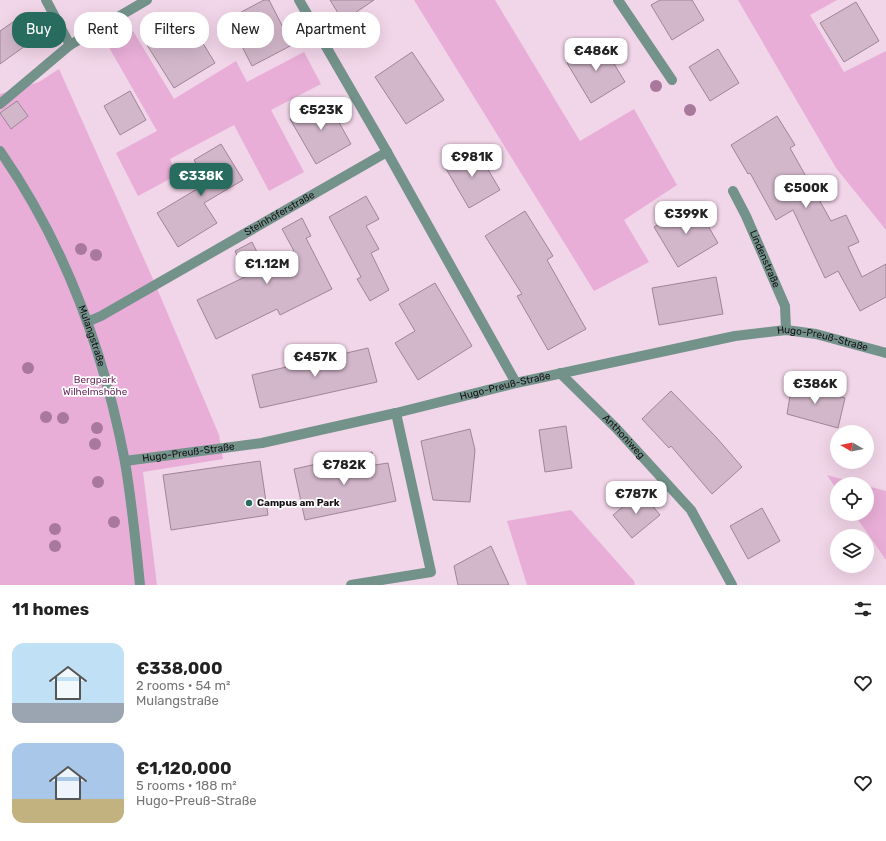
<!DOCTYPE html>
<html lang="en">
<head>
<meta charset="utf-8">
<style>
  :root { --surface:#fff; --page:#f6f6f6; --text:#222; --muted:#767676; --accent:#276c5f }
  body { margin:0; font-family:Rubik,sans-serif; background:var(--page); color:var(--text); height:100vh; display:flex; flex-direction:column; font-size:15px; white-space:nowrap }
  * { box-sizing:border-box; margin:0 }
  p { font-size:13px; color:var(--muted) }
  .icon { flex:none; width:22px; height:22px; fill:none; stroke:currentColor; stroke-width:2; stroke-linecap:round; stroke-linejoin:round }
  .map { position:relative; height:585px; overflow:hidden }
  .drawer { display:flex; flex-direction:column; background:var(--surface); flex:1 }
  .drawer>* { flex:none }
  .top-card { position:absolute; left:12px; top:12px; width:400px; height:36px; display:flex; gap:8px }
  .needle { width:26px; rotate:279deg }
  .tools { position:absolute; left:830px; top:425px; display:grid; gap:8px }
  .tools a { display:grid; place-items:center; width:44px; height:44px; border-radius:50%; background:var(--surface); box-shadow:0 4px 16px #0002; font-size:20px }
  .price { position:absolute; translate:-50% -34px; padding:0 9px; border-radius:8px; background:#fff; color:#222; font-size:13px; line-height:26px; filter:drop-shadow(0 1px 2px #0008) }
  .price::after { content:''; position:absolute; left:50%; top:24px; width:12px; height:9px; margin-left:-6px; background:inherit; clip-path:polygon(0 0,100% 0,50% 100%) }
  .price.current { background:var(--accent); color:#fff }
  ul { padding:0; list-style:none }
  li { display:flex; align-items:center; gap:12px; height:100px; padding:0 12px }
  li span { display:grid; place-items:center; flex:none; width:112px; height:80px; border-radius:12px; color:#555 }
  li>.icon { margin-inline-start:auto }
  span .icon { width:48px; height:48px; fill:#fffc; stroke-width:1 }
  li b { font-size:17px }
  h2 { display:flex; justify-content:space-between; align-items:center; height:48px; padding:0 12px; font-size:17px }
  .chip { padding:0 14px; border-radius:16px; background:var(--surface); box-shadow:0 4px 16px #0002; font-size:14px; line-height:36px }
  .chip.current { background:var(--accent); color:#fff }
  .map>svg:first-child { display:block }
  .green { fill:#e8aed7 }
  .building { fill:#d2b7ca; stroke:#9f8597 }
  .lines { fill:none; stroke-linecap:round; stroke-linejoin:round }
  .minor { stroke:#72928a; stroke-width:10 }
  .tree { fill:#a8789d }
  .poi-dot { fill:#276c5f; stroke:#fff; stroke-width:1.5 }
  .labels { text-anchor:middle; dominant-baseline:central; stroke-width:3.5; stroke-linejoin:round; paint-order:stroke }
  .street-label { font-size:10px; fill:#160d13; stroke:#fff }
  .park-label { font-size:10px; fill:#6d2b5f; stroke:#fff }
  .poi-label { font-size:10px; font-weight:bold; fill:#160d13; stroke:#fff; text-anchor:start }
</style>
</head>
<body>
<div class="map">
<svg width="886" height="585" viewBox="0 0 886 585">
  <rect width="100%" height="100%" fill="#f1d5e8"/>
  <g class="green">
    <polygon points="414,0 495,0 580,141 634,109 677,185 624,220 649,262 594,291"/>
    <polygon points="738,0 837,0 810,15 844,72 886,51 886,230 836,168"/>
    <polygon points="133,31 174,99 236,61 247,82 304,52 321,84 271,110 304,172 269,191 234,125 170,159 177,175 138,196 116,153 157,131 107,44"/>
    <polygon points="59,69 153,279 219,435 223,459 143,472 157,585 0,585 0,94 39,82"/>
    <polygon points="827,475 859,484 837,484 837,490"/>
    <polygon points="867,486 886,491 886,560 854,514 867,514"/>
    <polygon points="571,510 634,581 635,585 527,585 507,521"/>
  </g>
  <g class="building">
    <polygon points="264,0 269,0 292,45 252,66 228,19"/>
    <polygon points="330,0 374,0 343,21"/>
    <polygon points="660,0 692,0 704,20 672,40 651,5"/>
    <polygon points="856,2 879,41 844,62 820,23"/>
    <polygon points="188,19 215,63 174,88 147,45"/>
    <polygon points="16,20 32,41 0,64 0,31"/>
    <polygon points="601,42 625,82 591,103 567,63"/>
    <polygon points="718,49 739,83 710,101 689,67"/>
    <polygon points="412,52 444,100 406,124 375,77"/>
    <polygon points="130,91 146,120 120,135 104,106"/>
    <polygon points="326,99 351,144 316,164 290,119"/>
    <polygon points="17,101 28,116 11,129 0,113"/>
    <polygon points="777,116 795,145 790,148 831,221 846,215 859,242 848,247 862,277 886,264 886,297 860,311 838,271 825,278 793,210 776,220 750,173 748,174 731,145"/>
    <polygon points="221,144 243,180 204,203 217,223 178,247 157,213 207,183 194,160"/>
    <polygon points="476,149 500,190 469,208 445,167"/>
    <polygon points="366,196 379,219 366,226 379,249 371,253 389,290 370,301 357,279 361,277 329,217"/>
    <polygon points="694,202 718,243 678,267 654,227"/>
    <polygon points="525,211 553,256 547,260 586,329 548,350 517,296 522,294 485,236"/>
    <polygon points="302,218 311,236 306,238 332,289 280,315 277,309 216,339 197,300 247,276 235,251 252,242 264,266 294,251 282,229"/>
    <polygon points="716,277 723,314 659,325 652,288"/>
    <polygon points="435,283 472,346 418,380 395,343 415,331 399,304"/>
    <polygon points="368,348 377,382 260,408 252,375"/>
    <polygon points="810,378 820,391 845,398 838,428 787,414 792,384 800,386"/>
    <polygon points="671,391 716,437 742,467 712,494 671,446 669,448 642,419"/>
    <polygon points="566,426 572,468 545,472 539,430"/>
    <polygon points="470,429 475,450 470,502 433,500 421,441"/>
    <polygon points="372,452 375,465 388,463 396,501 305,520 294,469"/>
    <polygon points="260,461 268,515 171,530 163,475"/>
    <polygon points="641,492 660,515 632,538 613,515"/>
    <polygon points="762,508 780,541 748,559 730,526"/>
    <polygon points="491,546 509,585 458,585 454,566"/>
  </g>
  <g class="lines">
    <g class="minor">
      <polyline points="46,0 70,45"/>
      <polyline points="299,0 387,152 516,383"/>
      <polyline points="618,0 672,80"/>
      <polyline points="0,104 70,45 147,0"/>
      <path id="s1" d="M0,151C64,243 104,352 125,462C132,503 136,544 140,585"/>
      <path id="s2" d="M733,191L746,216L785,306L786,330"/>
      <path id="s3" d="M87,322L101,316L387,152"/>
      <path id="s4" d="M560,373L616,428L691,510L732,585"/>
      <path id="s5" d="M125,461L262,443L396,413L516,383L735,336L786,330L816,334L886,353"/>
      <polyline points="351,585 431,572 396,413"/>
    </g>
  </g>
  <g class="tree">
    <circle cx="656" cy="86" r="6"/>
    <circle cx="690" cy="110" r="6"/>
    <circle cx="81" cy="249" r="6"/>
    <circle cx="96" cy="255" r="6"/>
    <circle cx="28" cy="368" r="6"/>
    <circle cx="46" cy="417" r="6"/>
    <circle cx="63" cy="418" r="6"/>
    <circle cx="97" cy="428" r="6"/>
    <circle cx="95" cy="444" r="6"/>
    <circle cx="98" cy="482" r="6"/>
    <circle cx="114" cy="522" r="6"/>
    <circle cx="55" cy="529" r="6"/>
    <circle cx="55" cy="546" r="6"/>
  </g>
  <circle class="poi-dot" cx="249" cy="503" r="4"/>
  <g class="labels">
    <g class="street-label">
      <text stroke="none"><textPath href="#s3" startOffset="221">Steinhöferstraße</textPath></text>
      <text stroke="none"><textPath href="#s2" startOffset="75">Lindenstraße</textPath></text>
      <text stroke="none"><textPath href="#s1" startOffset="207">Mulangstraße</textPath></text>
      <text stroke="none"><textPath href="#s5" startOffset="712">Hugo-Preuß-Straße</textPath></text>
      <text stroke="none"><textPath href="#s5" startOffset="388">Hugo-Preuß-Straße</textPath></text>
      <text stroke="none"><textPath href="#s4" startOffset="90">Anthoniweg</textPath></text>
      <text stroke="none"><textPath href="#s5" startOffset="64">Hugo-Preuß-Straße</textPath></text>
    </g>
    <g class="park-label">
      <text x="95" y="380">Bergpark<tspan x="95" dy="12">Wilhelmshöhe</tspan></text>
    </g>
    <g class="poi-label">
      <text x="257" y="503">Campus am Park</text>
    </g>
  </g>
</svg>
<div class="tools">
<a><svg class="needle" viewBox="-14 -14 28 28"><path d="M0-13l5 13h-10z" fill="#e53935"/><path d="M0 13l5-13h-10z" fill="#767676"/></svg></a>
<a><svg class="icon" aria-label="locate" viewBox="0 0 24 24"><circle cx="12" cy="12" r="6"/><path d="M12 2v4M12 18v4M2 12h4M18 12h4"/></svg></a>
<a><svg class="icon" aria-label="layers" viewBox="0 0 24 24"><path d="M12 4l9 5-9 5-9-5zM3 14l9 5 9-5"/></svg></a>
</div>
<b class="price" style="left:596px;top:72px">€486K</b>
<b class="price" style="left:321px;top:131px">€523K</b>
<b class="price" style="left:472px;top:178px">€981K</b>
<b class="price current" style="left:201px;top:197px">€338K</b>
<b class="price" style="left:806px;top:209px">€500K</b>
<b class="price" style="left:686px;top:235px">€399K</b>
<b class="price" style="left:267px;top:285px">€1.12M</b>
<b class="price" style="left:315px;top:378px">€457K</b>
<b class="price" style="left:815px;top:405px">€386K</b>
<b class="price" style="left:344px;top:486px">€782K</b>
<b class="price" style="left:636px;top:515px">€787K</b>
<div class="top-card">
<a class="chip current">Buy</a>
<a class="chip">Rent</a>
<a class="chip">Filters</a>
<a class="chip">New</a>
<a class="chip">Apartment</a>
</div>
</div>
<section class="drawer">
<h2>11 homes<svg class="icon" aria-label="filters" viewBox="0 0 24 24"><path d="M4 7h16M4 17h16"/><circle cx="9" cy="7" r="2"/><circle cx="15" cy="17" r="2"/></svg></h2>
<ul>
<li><span style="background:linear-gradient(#bfe0f5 75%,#9aa5b1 0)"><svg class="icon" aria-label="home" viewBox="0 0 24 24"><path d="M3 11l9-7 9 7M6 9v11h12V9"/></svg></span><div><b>€338,000</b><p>2 rooms · 54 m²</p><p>Mulangstraße</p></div><svg class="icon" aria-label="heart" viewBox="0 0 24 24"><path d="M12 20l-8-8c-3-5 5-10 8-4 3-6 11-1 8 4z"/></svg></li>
<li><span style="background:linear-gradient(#a9c7e8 70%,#c2b280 0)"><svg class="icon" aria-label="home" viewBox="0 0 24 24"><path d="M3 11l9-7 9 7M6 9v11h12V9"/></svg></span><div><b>€1,120,000</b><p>5 rooms · 188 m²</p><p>Hugo-Preuß-Straße</p></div><svg class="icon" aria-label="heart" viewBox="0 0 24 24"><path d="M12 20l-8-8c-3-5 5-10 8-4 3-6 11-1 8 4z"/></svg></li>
</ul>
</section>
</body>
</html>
